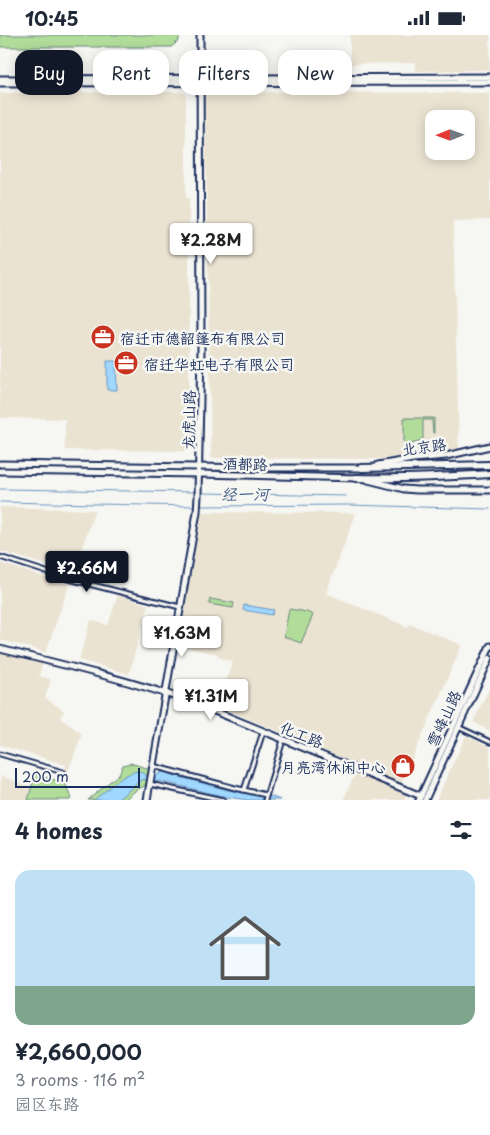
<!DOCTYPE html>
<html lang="en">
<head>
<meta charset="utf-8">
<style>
  :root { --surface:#fff; --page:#f2f2f3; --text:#1f2937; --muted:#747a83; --line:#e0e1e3; --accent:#111827 }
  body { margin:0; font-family:"Playpen Sans","LXGW WenKai TC",sans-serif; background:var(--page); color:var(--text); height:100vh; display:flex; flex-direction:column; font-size:19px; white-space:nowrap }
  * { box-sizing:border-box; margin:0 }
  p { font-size:16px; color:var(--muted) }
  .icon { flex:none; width:28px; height:28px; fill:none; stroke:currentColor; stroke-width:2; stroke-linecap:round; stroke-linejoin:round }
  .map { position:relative; height:765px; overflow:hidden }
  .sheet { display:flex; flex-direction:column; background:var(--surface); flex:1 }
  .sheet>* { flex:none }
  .guide { position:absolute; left:15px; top:15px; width:460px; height:45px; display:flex; gap:10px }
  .needle { width:32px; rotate:269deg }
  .controls { position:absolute; left:425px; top:75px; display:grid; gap:10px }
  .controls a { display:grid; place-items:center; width:50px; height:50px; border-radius:10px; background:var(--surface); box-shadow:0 2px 12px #0003; font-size:25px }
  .scale { position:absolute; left:15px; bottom:12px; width:125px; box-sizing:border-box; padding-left:5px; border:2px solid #1b2f5e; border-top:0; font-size:14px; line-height:18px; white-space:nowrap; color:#1b2f5e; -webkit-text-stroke:4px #f6f6f2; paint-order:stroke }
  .price { position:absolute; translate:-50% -42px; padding:0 11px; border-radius:5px; background:#fff; color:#222; font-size:16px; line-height:32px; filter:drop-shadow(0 1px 2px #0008) }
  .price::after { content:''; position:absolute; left:50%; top:30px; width:15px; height:11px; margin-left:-8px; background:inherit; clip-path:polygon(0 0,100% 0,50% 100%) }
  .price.current { background:var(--accent); color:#fff }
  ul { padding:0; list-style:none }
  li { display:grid; align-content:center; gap:10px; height:265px; padding:0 15px }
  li+li { border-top:1px solid var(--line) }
  li span { display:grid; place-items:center; height:155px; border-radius:15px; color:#555 }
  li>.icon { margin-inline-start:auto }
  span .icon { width:90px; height:90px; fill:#fffc; stroke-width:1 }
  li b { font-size:21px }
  h2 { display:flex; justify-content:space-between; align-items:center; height:60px; padding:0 15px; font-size:21px }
  .chip { padding:0 18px; border-radius:15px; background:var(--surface); box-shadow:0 2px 12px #0003; font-size:18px; line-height:45px }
  .chip.current { background:var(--accent); color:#fff }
  .status { display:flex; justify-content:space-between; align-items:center; height:35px; padding:0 25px; background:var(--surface); direction:ltr }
  .status svg { height:14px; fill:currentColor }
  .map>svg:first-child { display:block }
  .built { fill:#ebe3d2; fill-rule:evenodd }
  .green { fill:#b2dc9a; stroke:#66867c }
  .water { fill:#9fd7ff; stroke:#6a94bf }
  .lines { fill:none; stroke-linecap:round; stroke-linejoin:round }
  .stream { stroke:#6a94bf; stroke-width:1 }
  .street-casing { stroke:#1b2f5e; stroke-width:7 }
  .secondary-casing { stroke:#1b2f5e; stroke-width:9 }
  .primary-casing { stroke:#1b2f5e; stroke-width:9 }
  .highway-casing { stroke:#1b2f5e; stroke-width:10 }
  .street { stroke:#f6f6f2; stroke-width:3 }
  .secondary { stroke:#f6f6f2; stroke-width:5 }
  .primary { stroke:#f6f6f2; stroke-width:5 }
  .highway { stroke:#f6f6f2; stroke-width:6 }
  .labels { text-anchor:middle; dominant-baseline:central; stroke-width:5; stroke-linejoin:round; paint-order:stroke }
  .poi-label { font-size:15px; fill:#1b2f5e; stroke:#f6f6f2; text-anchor:start }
  .street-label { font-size:15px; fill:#1b2f5e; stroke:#f6f6f2 }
  .water-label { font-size:16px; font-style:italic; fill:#3c5986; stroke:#f6f6f2 }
</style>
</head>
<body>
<div class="status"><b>10:45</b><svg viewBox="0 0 49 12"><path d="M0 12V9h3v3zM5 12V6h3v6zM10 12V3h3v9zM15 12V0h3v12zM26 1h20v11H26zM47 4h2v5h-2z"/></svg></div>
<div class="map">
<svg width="490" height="765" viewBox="0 0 490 765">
  <rect width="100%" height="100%" fill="#f6f6f2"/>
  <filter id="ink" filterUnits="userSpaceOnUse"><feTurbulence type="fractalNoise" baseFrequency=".02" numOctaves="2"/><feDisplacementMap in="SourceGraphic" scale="10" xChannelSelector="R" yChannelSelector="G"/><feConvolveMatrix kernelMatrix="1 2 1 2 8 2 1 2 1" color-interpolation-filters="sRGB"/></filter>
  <g filter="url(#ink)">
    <g class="built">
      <polygon points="350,0 490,0 490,35 416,36 415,28 350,29"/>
      <path d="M205,57L490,58V185L453,186L459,414L380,424L211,423ZM434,84H466V116H434Z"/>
      <polygon points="0,58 179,57 186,59 186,163 189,163 189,408 187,413 184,416 65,415 65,384 0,383"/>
      <polygon points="0,472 95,475 73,538 0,516"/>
      <polygon points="202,477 356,478 326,558 408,592 410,589 462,610 401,749 295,703 215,670 233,627 219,622 217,619 178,611"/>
      <polygon points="0,528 69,550 46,617 0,605"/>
      <polygon points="118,560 148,570 129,639 79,625 91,585 108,590"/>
      <polygon points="0,616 43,627 39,641 51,644 45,663 64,676 60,683 82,699 67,739 64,738 66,730 0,710"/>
      <polygon points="490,652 490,696 473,687"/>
      <polygon points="466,701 490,712 490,765 436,765"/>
      <polygon points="355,739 407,759 404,765 343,765"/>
      <polygon points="1,741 31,752 28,765 0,765"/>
    </g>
    <g class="green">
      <polygon points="0,0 179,0 179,6 171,12 0,12"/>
      <polygon points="404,383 434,383 434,398 433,398 432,385 423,385 423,404 410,410 404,411"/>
      <polygon points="210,564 234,568 233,573 209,569"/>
      <polygon points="289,574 307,577 313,580 301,608 284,602"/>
      <polygon points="130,728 150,734 148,748 144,751 135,756 124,765 88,765 119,739 123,730"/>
      <polygon points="35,739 65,748 71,763 70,765 28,765"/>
    </g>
    <g class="water">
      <polygon points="107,326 116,326 117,355 107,355"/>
      <polygon points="244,570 274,575 272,580 243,575"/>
      <path d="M138,736L145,739L147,742H153L162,737L228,755L273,762L280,765H248L227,762L159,746C153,747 147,743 141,745L117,765H94C106,756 123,738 138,736Z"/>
    </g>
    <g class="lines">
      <g class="stream">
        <polyline points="0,454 195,457"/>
        <polyline points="202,458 346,461"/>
        <polyline points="0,467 194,471"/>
        <polyline points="198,471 349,470 490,474"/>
      </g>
      <defs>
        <g id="street">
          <polyline points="0,522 65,543 180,572"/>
          <polyline points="458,692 490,707"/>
          <polyline points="0,719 63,737"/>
          <polyline points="153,731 235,753 266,760"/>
          <polyline points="150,749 223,765"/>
          <polyline points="244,755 263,697"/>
          <polyline points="265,765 283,705"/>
        </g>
        <g id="secondary">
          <polyline points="0,44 490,42"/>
          <polyline points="0,48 490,47"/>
          <path d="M0,614C65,630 131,646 195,668L421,761"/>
          <polyline points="147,765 197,477 198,461 201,315 200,0"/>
          <polyline points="419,765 490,611"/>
          <polyline points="425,765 490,623"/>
        </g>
        <g id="primary">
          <polyline points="0,429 265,433 364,433"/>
          <polyline points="378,430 413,424 446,421 490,411"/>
          <polyline points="0,436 199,439 359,443"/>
          <polyline points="368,445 404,454 417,455 490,455"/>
        </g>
        <g id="highway">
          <polyline points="362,433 490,430"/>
          <path d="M356,443C401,444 445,442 490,439"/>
        </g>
      </defs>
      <use href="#street" class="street-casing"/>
      <use href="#secondary" class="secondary-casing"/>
      <use href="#primary" class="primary-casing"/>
      <use href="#highway" class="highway-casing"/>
      <use href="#street" class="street"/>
      <use href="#secondary" class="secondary"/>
      <use href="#primary" class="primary"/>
      <use href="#highway" class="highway"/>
    </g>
  </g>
  <defs>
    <symbol id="office-disc" viewBox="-11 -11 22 22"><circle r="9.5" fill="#c8321e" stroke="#f6f6f2"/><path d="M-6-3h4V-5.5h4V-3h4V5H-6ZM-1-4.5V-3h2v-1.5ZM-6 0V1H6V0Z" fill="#fff"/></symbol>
    <symbol id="shop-disc" viewBox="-11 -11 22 22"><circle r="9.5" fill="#c8321e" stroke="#f6f6f2"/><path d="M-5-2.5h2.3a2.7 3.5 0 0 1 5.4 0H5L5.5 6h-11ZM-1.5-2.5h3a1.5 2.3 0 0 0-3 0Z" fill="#fff"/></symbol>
  </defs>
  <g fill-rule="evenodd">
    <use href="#office-disc" x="89" y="288" width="28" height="28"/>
    <use href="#office-disc" x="112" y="314" width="28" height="28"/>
    <use href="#shop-disc" x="389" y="717" width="28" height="28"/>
  </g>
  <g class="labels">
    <g class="poi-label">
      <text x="120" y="302">宿迁市德韶篷布有限公司</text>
      <text x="144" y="328">宿迁华虹电子有限公司</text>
      <text x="386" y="731" text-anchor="end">月亮湾休闲中心</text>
    </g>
    <g class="street-label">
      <text transform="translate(188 385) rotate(-89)">龙虎山路</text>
      <text transform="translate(424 411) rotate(-8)">北京路</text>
      <text transform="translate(245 428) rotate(1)">酒都路</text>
      <text transform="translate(443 683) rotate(-65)">雪峰山路</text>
      <text transform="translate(302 699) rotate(22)">化工路</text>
    </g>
    <g class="water-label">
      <text x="245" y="458">经一河</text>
    </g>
  </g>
</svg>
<div class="controls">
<a><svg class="needle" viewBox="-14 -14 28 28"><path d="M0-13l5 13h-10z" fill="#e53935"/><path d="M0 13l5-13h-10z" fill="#747a83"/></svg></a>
</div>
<div class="scale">200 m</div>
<b class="price" style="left:211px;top:230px">¥2.28M</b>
<b class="price current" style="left:87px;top:558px">¥2.66M</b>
<b class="price" style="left:182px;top:623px">¥1.63M</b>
<b class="price" style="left:211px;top:686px">¥1.31M</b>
<div class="guide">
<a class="chip current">Buy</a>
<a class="chip">Rent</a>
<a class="chip">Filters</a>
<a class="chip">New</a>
</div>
</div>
<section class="sheet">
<h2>4 homes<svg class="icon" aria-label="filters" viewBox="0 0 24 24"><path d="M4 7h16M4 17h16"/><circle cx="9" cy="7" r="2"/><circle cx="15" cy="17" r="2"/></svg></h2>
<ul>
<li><span style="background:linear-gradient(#bfe0f5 75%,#7fa58c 0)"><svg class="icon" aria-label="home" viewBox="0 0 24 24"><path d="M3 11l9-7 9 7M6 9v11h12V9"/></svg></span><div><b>¥2,660,000</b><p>3 rooms · 116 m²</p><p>园区东路</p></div></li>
</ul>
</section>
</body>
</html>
